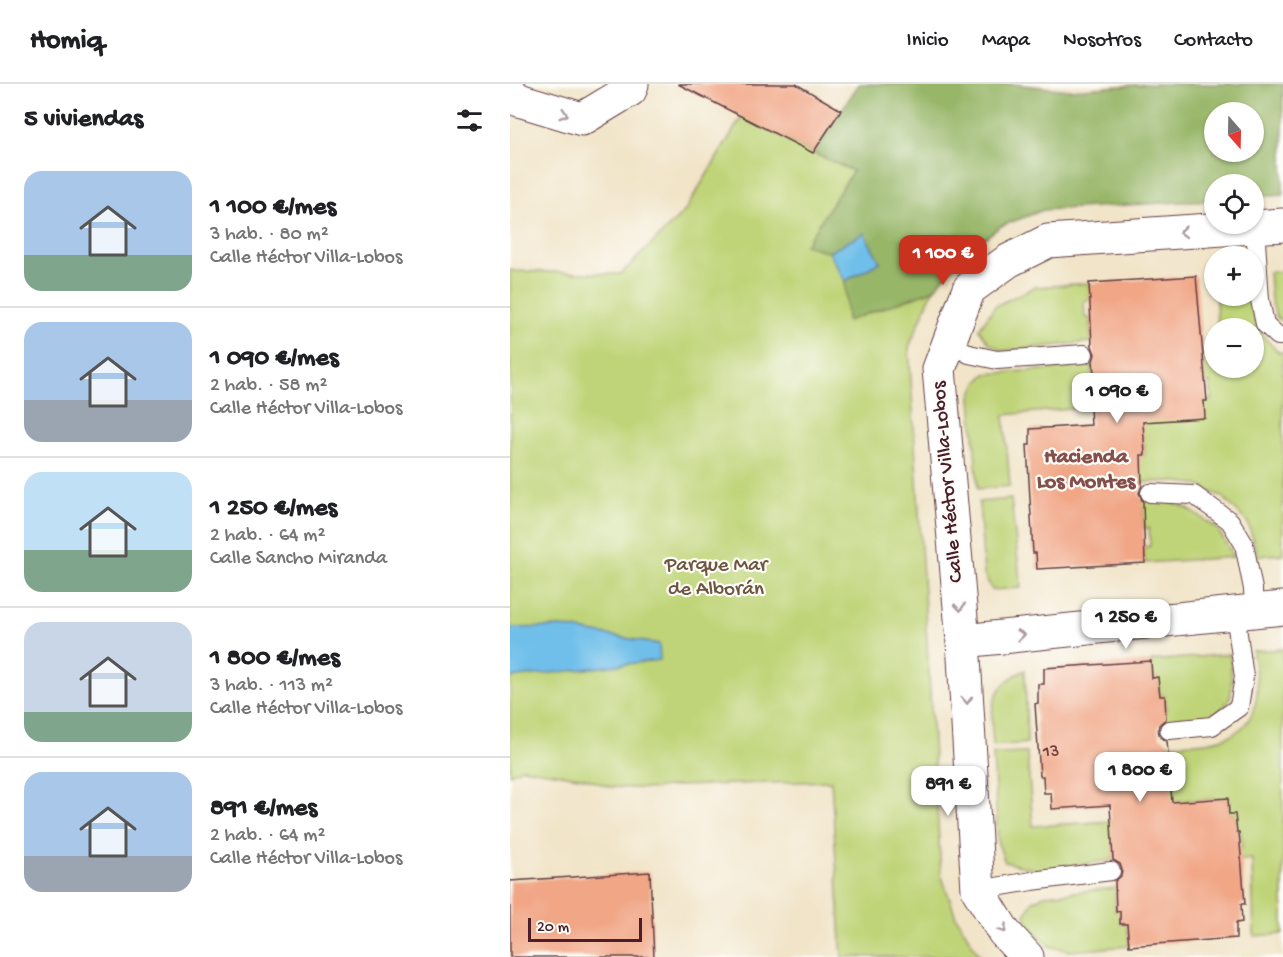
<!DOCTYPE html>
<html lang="es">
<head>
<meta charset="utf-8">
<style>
  :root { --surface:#fff; --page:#f6f6f6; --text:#202124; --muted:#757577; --line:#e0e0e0; --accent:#c8321e }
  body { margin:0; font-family:"Gochi Hand",sans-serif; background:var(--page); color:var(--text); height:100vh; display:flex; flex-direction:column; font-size:22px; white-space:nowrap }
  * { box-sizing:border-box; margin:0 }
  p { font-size:20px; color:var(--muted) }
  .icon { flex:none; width:33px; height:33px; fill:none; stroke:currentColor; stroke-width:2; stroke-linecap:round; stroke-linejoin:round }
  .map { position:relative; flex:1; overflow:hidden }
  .drawer { display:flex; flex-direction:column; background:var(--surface); width:510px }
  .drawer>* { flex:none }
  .needle { width:39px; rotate:160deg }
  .buttons { position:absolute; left:694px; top:18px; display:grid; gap:12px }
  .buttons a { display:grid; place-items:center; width:60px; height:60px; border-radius:50%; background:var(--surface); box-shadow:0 2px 4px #0004; font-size:30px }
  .scale { position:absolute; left:18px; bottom:15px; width:114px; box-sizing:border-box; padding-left:6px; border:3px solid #4a1f2b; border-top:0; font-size:16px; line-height:21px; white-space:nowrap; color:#4a1f2b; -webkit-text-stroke:4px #fdfcf7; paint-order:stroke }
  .price { position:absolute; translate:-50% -51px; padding:0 14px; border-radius:12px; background:#fff; color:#222; font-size:20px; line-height:39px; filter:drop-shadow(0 2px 3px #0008) }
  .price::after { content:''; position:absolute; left:50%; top:36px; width:18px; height:14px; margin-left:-9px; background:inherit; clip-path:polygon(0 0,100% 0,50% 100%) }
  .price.selected { background:var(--accent); color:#fff }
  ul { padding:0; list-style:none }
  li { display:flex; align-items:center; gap:18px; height:150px; padding:0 24px }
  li+li { border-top:2px solid var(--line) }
  li span { display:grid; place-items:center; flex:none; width:168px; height:120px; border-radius:18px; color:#555 }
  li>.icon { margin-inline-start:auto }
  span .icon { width:72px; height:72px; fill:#fffc; stroke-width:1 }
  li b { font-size:26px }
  h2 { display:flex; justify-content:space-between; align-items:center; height:72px; padding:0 24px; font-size:26px }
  header { display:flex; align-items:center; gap:36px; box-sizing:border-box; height:84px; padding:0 30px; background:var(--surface); border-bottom:2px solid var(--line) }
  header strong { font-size:28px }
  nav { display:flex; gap:33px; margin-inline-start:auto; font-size:21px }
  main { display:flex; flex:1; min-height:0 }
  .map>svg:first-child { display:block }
  .green { fill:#bfd478; stroke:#847a52; stroke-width:1.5 }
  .forest { fill:#97b668; stroke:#706a4a; stroke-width:1.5; fill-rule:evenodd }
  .water { fill:#6fbfea; stroke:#5c6f8a; stroke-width:1.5 }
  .building { fill:#f1a686 }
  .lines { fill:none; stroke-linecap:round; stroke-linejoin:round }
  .lane-casing { stroke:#633d43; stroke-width:20 }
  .street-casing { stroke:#633d43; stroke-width:35 }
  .lane { stroke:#fff; stroke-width:18 }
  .street { stroke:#fff; stroke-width:33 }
  .oneway { stroke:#ae9aa0 }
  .labels { text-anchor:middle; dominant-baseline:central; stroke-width:4.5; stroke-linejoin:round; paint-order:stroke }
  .number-label { font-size:18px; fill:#744142 }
  .street-label { font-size:21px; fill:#4a1f2b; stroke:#fdfcf7 }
  .park-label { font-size:21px; fill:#6d5542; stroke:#fdfcf7 }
  .neighbourhood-label { font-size:22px; font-weight:bold; fill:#844e4b; stroke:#fdfcf7 }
</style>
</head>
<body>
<header>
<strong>Homiq</strong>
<nav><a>Inicio</a><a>Mapa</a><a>Nosotros</a><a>Contacto</a></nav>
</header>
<main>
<section class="drawer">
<h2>5 viviendas<svg class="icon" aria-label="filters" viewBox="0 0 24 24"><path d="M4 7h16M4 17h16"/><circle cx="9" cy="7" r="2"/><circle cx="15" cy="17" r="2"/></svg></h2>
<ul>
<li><span style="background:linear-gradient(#a9c7e8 70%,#7fa58c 0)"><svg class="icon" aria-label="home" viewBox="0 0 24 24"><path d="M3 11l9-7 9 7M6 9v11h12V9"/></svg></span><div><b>1 100 €/mes</b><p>3 hab. · 80 m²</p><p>Calle Héctor Villa-Lobos</p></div></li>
<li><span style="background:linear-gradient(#a9c7e8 65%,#9aa5b1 0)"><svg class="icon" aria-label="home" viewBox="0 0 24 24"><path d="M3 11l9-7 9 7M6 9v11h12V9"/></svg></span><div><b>1 090 €/mes</b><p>2 hab. · 58 m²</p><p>Calle Héctor Villa-Lobos</p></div></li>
<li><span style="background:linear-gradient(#bfe0f5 65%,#7fa58c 0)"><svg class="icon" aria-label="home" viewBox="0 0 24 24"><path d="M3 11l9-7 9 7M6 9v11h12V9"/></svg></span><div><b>1 250 €/mes</b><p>2 hab. · 64 m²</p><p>Calle Sancho Miranda</p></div></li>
<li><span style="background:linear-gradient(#c9d6e8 75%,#7fa58c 0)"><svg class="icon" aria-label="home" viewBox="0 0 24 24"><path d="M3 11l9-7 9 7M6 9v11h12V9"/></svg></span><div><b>1 800 €/mes</b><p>3 hab. · 113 m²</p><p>Calle Héctor Villa-Lobos</p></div></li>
<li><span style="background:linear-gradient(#a9c7e8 70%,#9aa5b1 0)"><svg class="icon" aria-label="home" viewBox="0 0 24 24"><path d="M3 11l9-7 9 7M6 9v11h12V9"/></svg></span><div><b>891 €/mes</b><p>2 hab. · 64 m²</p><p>Calle Héctor Villa-Lobos</p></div></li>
</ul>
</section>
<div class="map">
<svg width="773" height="873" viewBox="0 0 773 873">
  <rect width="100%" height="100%" fill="#fdfcf7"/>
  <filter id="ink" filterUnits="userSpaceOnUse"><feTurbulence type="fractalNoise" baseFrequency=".0167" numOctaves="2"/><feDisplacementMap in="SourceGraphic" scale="12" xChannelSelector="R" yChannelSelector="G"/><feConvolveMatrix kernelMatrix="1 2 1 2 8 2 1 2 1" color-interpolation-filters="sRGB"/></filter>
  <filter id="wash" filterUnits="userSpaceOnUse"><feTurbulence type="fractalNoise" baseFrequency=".008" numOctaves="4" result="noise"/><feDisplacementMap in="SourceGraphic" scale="24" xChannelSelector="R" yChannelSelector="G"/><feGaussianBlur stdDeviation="1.35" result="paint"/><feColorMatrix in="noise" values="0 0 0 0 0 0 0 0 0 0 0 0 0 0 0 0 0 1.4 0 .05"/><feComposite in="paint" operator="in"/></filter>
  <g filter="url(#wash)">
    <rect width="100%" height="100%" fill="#f1e4c8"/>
    <g class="green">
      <polygon points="232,32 303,69 343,87 533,126 491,142 455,169 423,206 399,263 431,790 446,833 470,873 332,873 321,697 166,702 143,705 100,703 75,694 12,684 0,690 0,186 5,187 111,190 175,127"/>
      <polygon points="773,187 773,237 767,234 761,216 759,188"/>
      <polygon points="579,199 580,216 574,217 575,234 580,234 581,254 588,255 588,257 493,267 479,259 469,245 485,222 525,203"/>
      <path d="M706,212H741C744,240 748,248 768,268H773V470L748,472L738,439L713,413L685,400L661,397L625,399L630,371H635L634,353L627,338L701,316L700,299L695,300L693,271L705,269V284H744V244H707Z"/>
      <polygon points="582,282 584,306 580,323 494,331 500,402 468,405 461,312 467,299 476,290"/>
      <polygon points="501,415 511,504 482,506 474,490 469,418"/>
      <polygon points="626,416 651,416 675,423 707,444 724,473 635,479 634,463 640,462 639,444 634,444 633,424"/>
      <path d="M773,565V850L744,852L742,775L724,777V765L732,764L731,748H727L725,730H719L718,714L650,718L654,677H659L658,660C697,659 743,660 747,609C748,596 744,581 743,567Z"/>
      <path d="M720,570C720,580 724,604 720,613C709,640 672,636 648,638L656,626L655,612H650L648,594H642L641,577Z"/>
      <path d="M515,586L517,659L483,662C481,626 478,603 515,586Z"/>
      <polygon points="517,669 523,742 604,737 603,776 527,786 495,778 488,759 483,670"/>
      <polygon points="619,803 614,809 605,810 605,827 610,827 610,840 617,840 619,862 559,867 539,862 518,841 515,832 522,818 534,811"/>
    </g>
    <path class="forest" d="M349,0H502L559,6L639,0H773V111L744,113V100H705V116L533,126L491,142L455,169L423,206L337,237L335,197L370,178L354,150L319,168L295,161L343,87L303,69ZM705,28H744V68H705Z"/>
    <g class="water">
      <polygon points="354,149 370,178 335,197 319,168"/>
      <polygon points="52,543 149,560 150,576 0,594 0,544"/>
    </g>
    <g id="blocks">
      <g class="building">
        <polygon points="168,0 286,0 331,26 303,69"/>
        <polygon points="686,192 697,317 694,317 695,334 633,338 635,371 631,371 632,401 629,409 633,418 635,479 527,485 526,469 523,469 517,361 520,361 520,345 581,341 579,307 585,306 583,277 585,270 582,262 579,199"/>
        <polygon points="641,577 642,594 648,593 650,612 655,612 656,635 649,641 648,646 650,653 657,657 662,718 718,714 719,730 725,730 727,748 729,748 735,820 731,820 732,838 726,839 726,854 619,862 617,840 610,840 610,827 606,828 605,797 611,792 612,786 610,780 603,776 600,721 542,725 541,709 534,709 533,692 530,692 525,620 528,619 528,600 534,600 534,584"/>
        <polygon points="140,788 144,873 0,873 0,797"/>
      </g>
    </g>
  </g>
  <g filter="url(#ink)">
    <use href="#blocks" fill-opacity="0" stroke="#633d43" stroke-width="1.5"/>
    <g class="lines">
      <defs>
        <g id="lane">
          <polyline points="745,143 750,216 755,240 768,252 773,252"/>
          <polyline points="439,257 459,270 487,276 574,270"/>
          <polyline points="640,409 684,411 720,437 734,460 743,505 744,528"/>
          <polyline points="659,646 702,642 729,623 734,593 725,529"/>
          <polyline points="468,806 522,797 601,787"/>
        </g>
        <g id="street">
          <polyline points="0,9 9,16 72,35 120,6 122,0"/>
          <polyline points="453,557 773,524"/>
          <polyline points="517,873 494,848 468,806 453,557 429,285 459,205 498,177 538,157 773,141"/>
        </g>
      </defs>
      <use href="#lane" class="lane-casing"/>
      <use href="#street" class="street-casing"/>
      <use href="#lane" class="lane"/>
      <use href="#street" class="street"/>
    </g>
    <defs><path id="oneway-chevron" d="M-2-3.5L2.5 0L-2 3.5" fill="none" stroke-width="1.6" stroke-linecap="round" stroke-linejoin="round" transform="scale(1.5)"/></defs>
    <g class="oneway">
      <use href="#oneway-chevron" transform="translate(54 30) rotate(17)"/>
      <use href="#oneway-chevron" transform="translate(673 148) rotate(176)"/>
      <use href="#oneway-chevron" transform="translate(450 523) rotate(85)"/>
      <use href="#oneway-chevron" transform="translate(511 551) rotate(-6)"/>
      <use href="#oneway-chevron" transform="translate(457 616) rotate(87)"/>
      <use href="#oneway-chevron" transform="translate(493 845) rotate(55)"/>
    </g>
  </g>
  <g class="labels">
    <g class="number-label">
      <text x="541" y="668">13</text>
    </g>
    <g class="street-label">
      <text transform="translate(439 398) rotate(-95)">Calle Héctor Villa-Lobos</text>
    </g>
    <g class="park-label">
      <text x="206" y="482">Parque Mar<tspan x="206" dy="24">de Alborán</tspan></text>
    </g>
    <g class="neighbourhood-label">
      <text x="576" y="374">Hacienda<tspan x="576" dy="25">Los Montes</tspan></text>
    </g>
  </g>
</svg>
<div class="buttons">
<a><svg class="needle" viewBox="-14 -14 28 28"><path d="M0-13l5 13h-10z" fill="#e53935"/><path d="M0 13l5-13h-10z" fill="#757577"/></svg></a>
<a><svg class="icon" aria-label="locate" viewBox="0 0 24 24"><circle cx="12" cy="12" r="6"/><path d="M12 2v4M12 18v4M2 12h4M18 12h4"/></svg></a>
<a>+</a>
<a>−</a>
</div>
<div class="scale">20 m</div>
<b class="price selected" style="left:433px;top:202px">1 100 €</b>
<b class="price" style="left:607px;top:340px">1 090 €</b>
<b class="price" style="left:616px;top:566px">1 250 €</b>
<b class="price" style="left:630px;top:719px">1 800 €</b>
<b class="price" style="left:438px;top:733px">891 €</b>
</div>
</main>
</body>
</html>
